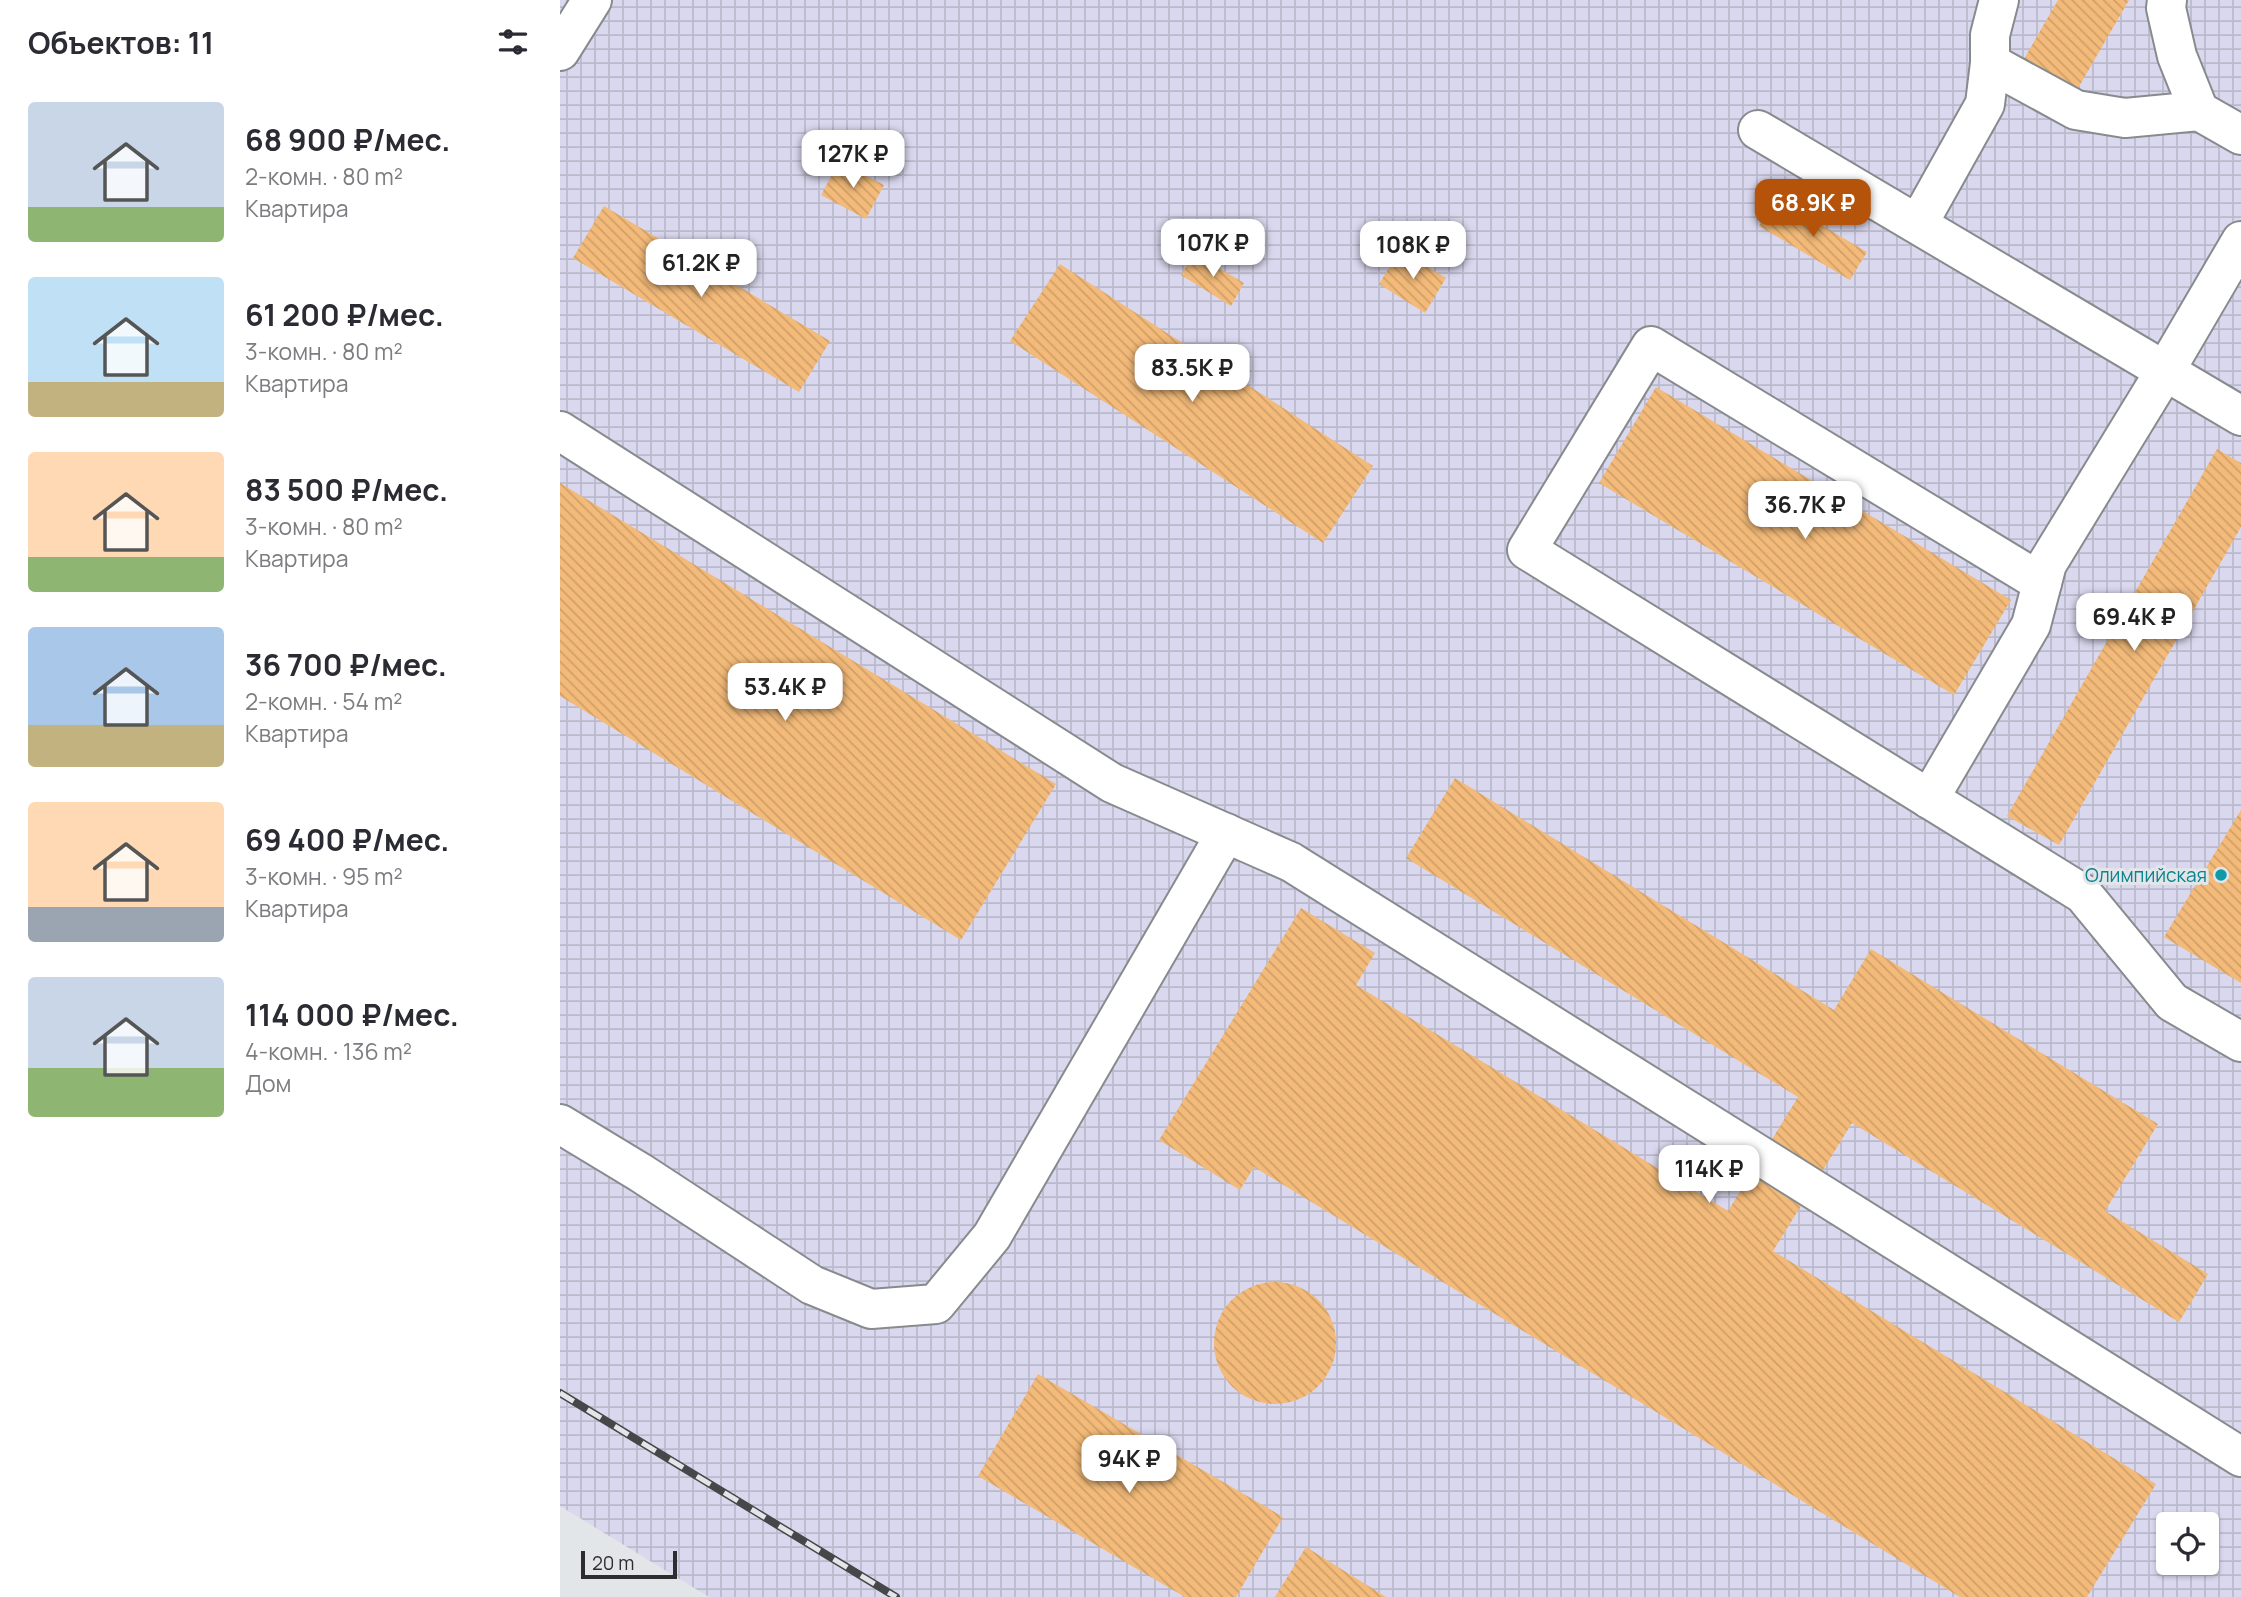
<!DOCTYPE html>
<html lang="ru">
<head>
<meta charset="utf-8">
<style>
  :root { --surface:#fff; --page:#f2f2f3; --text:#2b2b33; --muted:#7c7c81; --accent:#b45309 }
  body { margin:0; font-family:Manrope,sans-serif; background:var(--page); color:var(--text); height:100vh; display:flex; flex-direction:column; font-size:26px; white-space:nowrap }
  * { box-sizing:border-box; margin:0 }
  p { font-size:23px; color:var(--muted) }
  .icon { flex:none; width:38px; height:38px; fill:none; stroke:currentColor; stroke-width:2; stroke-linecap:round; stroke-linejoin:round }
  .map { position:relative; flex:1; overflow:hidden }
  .sheet { display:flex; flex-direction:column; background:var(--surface); width:560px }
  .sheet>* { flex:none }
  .tools { position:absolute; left:1596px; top:1512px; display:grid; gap:14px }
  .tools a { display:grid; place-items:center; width:63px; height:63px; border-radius:7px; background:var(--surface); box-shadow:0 2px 5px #0004; font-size:35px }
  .scale { position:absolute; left:21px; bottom:18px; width:96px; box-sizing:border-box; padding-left:7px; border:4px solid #2c2d2f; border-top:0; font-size:19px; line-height:24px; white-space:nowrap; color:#2c2d2f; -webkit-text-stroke:5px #e2e6e9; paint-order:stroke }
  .price { position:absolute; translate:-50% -60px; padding:0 16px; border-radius:14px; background:#fff; color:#222; font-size:23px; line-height:46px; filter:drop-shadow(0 2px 4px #0008) }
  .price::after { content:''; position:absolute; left:50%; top:42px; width:21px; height:16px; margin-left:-10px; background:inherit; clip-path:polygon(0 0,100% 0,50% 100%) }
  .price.selected { background:var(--accent); color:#fff }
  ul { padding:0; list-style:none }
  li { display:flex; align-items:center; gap:21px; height:175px; padding:0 28px }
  li span { display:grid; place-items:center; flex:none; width:196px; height:140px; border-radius:7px; color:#555 }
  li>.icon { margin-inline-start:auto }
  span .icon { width:84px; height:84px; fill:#fffc; stroke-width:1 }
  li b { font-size:30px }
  h2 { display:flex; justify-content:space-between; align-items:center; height:84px; padding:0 28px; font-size:30px }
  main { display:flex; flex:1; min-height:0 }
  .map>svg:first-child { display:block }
  .industrial { fill:url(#industrial-grid); fill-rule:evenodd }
  .building { fill:url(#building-back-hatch) }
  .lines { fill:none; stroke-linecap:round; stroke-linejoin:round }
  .minor-casing { stroke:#878b8e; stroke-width:42 }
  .minor { stroke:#fff; stroke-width:38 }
  .rail-casing { stroke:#454749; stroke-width:8 }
  .rail { stroke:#e2e6e9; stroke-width:5; stroke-dasharray:16; stroke-linecap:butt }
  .culture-dot { fill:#0f9aa8; stroke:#e2e6e9; stroke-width:2.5 }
  .labels { text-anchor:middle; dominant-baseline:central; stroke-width:6; stroke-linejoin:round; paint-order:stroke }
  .culture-label { font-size:19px; fill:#0d838f; stroke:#e2e6e9; text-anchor:end }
</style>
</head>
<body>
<main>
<section class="sheet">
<h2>Объектов: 11<svg class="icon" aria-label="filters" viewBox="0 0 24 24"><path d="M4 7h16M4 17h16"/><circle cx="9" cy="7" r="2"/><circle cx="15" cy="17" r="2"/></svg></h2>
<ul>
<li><span style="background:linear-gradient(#c9d6e8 75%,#8fb573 0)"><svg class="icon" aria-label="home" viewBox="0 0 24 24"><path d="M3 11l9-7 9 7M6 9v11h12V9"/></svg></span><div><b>68 900 ₽/мес.</b><p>2-комн. · 80 m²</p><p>Квартира</p></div></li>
<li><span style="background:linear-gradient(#bfe0f5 75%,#c2b280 0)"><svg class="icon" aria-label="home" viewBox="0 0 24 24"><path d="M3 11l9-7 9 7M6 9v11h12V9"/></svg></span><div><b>61 200 ₽/мес.</b><p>3-комн. · 80 m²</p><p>Квартира</p></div></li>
<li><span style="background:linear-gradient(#ffd9b3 75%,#8fb573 0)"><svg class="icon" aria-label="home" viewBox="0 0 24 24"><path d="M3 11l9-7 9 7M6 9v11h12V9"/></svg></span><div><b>83 500 ₽/мес.</b><p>3-комн. · 80 m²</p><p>Квартира</p></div></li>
<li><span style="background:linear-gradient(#a9c7e8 70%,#c2b280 0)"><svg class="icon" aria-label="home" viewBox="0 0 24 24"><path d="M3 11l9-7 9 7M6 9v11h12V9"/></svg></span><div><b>36 700 ₽/мес.</b><p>2-комн. · 54 m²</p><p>Квартира</p></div></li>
<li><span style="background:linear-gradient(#ffd9b3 75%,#9aa5b1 0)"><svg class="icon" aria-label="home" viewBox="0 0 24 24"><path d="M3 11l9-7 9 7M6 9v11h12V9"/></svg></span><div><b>69 400 ₽/мес.</b><p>3-комн. · 95 m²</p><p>Квартира</p></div></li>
<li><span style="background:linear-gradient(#c9d6e8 65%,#8fb573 0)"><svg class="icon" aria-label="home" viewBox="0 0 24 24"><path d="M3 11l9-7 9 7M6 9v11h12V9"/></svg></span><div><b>114 000 ₽/мес.</b><p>4-комн. · 136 m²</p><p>Дом</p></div></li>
</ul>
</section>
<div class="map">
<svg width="1681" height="1597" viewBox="0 0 1681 1597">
  <defs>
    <pattern id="industrial-grid" width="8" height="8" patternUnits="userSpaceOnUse" patternTransform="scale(1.75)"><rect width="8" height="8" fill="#dad8ee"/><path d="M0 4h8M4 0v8" fill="none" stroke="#bbbacc"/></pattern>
    <pattern id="building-back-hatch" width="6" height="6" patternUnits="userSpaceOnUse" patternTransform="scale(1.75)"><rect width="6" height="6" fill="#f3ba79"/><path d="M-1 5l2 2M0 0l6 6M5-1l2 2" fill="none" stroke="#d0a069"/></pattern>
  </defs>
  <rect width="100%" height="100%" fill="#e2e6e9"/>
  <path class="industrial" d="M0,0H1681V1597H149L0,1506ZM1608,1524H1647V1563H1608Z"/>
  <g class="building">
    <polygon points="1498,0 1569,0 1517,90 1464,59"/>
    <polygon points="279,162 324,185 306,219 261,195"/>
    <polygon points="1216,198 1307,252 1290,280 1199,226"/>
    <polygon points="44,206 270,341 239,392 13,258"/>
    <polygon points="840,250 886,278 865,313 819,284"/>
    <polygon points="634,253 684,283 671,306 621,275"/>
    <polygon points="500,264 813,466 763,543 450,341"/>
    <polygon points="1096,387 1451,600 1394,695 1039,483"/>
    <polygon points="1657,449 1681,463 1681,527 1499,845 1447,816"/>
    <polygon points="0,483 496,784 401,940 0,696"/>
    <polygon points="895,778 1274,1010 1311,949 1598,1124 1545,1211 1648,1274 1619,1322 1292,1123 1213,1251 1596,1484 1527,1597 1400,1597 694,1167 680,1190 599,1140 741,908 815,953 796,985 1168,1211 1238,1097 846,858"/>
    <polygon points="1681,810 1681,983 1604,937"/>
    <circle cx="715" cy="1343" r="61"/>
    <polygon points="478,1374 723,1517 676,1597 625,1597 418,1476"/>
    <polygon points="746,1547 826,1597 715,1597"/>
  </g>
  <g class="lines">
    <defs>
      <g id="minor">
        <polyline points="1439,0 1430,35 1430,63 1516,110 1565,118 1639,111 1681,135"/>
        <polyline points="1607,0 1606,8 1617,56 1639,111"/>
        <polyline points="0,51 32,0"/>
        <polyline points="1198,130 1681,416"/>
        <polyline points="1358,224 1425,104 1430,63"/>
        <polyline points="0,431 552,783 731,862 1681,1457"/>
        <polyline points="1482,583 1091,346 967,550 1523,894 1612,1002 1681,1042"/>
        <polyline points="1369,799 1471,625 1487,564 1605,371 1681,241"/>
        <polyline points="0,1124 81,1173 252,1285 311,1309 376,1304 432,1236 666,833"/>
      </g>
    </defs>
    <use href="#minor" class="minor-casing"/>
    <use href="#minor" class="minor"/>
    <defs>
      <polyline id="rail" points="0,1393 336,1597"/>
    </defs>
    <use href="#rail" class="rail-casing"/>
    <use href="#rail" class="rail"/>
  </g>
  <circle class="culture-dot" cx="1661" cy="875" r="7"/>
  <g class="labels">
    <g class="culture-label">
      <text x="1647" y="875">Олимпийская</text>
    </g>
  </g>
</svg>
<div class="tools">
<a><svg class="icon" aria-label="locate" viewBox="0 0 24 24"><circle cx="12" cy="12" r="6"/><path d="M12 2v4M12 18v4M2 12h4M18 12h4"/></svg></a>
</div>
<div class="scale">20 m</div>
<b class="price" style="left:293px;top:190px">127K ₽</b>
<b class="price selected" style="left:1253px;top:239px">68.9K ₽</b>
<b class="price" style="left:653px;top:279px">107K ₽</b>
<b class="price" style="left:853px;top:281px">108K ₽</b>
<b class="price" style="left:141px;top:299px">61.2K ₽</b>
<b class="price" style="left:632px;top:404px">83.5K ₽</b>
<b class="price" style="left:1245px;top:541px">36.7K ₽</b>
<b class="price" style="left:1574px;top:653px">69.4K ₽</b>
<b class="price" style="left:225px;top:723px">53.4K ₽</b>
<b class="price" style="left:1149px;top:1205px">114K ₽</b>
<b class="price" style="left:569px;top:1495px">94K ₽</b>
</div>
</main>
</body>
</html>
